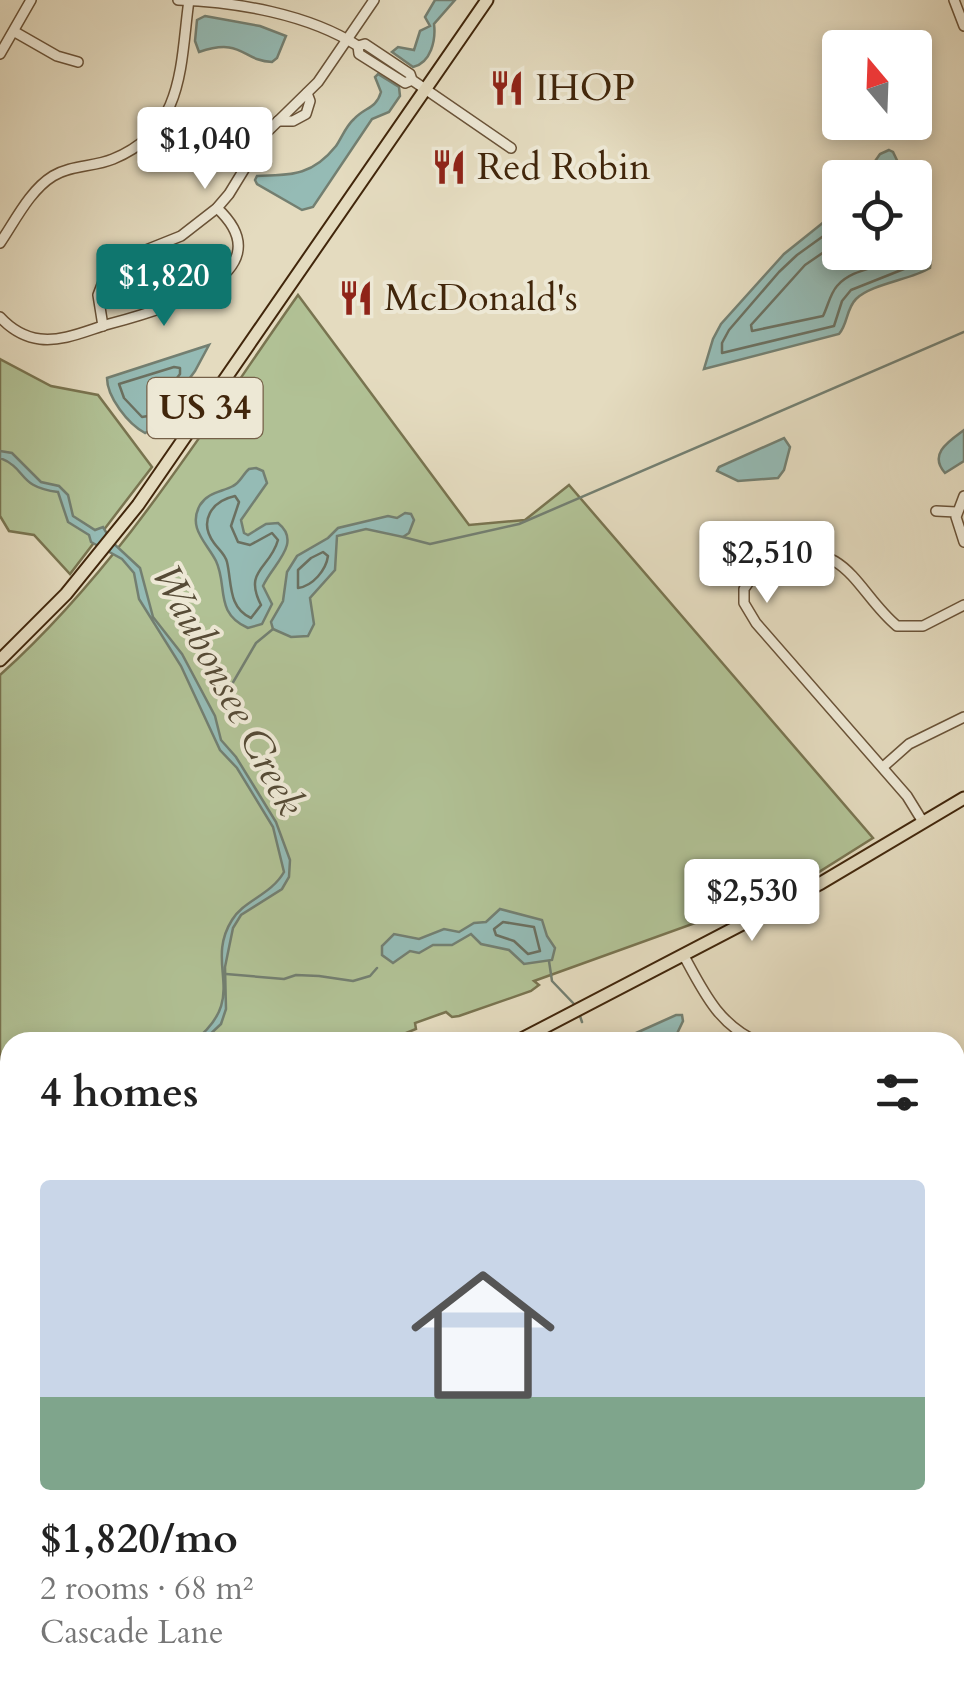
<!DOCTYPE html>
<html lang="en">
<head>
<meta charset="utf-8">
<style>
  :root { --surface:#fff; --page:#f2f2f2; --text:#222; --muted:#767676; --line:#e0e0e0; --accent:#0f766e }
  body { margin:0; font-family:Cardo,serif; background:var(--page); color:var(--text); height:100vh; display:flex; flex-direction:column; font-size:38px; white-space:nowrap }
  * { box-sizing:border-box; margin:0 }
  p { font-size:32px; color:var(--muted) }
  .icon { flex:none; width:55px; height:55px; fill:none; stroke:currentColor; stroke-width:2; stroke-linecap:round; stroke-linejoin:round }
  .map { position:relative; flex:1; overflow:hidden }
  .details { position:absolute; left:0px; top:1032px; width:965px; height:672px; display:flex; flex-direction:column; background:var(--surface); border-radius:30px 30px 0 0; box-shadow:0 5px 15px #0003 }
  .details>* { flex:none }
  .needle { width:65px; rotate:341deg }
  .fabs { position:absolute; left:822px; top:30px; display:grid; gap:20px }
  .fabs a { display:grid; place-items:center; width:110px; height:110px; border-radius:10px; background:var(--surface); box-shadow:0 5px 15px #0003; font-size:50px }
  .price { position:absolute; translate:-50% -85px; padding:0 22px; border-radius:10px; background:#fff; color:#222; font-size:32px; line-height:65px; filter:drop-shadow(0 2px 5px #0008) }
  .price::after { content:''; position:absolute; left:50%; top:60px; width:30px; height:22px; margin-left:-15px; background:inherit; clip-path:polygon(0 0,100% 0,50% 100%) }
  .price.active { background:var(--accent); color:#fff }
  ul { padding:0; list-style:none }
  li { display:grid; align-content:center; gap:20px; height:530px; padding:0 40px }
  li+li { border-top:2px solid var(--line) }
  li span { display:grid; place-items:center; height:310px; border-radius:10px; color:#555 }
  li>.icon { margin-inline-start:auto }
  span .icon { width:180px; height:180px; fill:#fffc; stroke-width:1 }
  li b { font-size:42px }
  h2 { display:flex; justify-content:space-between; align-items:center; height:120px; padding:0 40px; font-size:42px }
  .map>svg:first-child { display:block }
  .green { fill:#b1c195; stroke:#797450; stroke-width:2.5 }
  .water { fill:#95bbb5; stroke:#737f71; stroke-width:2.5 }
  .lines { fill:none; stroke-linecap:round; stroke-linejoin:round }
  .shore { stroke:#6b7060; stroke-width:2.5 }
  .stream { stroke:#737f71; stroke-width:2.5 }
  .minor-casing { stroke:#6a5338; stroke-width:12 }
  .major-casing { stroke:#41260b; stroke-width:15 }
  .minor { stroke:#ede8d5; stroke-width:9 }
  .major { stroke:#e4dbbf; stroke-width:11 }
  .labels { text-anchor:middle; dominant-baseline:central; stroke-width:8; stroke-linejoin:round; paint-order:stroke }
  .shield { fill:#ede8d5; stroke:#756048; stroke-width:2.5 }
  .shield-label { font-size:35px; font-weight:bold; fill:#41260b }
  .poi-label { font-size:38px; fill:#41260b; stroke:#ede8d5; text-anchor:start }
  .water-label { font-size:40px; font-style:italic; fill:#564b36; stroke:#ede8d5 }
</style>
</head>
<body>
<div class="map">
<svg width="964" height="1704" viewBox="0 0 964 1704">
  <rect width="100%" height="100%" fill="#e4dbbf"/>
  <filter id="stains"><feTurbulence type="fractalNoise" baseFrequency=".002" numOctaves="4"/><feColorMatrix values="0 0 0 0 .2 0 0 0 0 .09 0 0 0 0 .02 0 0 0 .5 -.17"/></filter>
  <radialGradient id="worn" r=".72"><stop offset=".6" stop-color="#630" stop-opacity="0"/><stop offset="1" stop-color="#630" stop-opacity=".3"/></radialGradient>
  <g class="green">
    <path d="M298,295L469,525L525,520L569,485L873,838L795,887L732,910L733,915L717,921L706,919L534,981L539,985L531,991L459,1016L452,1017L446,1012L415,1023L416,1029L384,1042H10V1172L0,1174V675C121,566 205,427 298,295Z"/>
    <polygon points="0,359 51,386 98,395 152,467 70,574 34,535 9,531 0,516"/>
  </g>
  <g class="water">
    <path d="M435,0H455L434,24C436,40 431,63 413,67L392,52L398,47L414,50L420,31L430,26L425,17Z"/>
    <path d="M205,16L260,26L286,36L277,58L272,62C242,61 243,37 199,52L195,41L197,20Z"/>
    <path d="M378,74L399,87L400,96L389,112L372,119L313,207L302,210L257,184L255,180L257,176C291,175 312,176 336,146C342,137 346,126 354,119C365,107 376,109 381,92L375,77Z"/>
    <polygon points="889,150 893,152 905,177 864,177 880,154"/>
    <path d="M840,209V252H915V209L931,260L930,268C910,280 871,284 856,299C846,309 848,324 839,334L704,369L713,339L721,324L784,254Z"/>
    <path d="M209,345L195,371L152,429L145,433C128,424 107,397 107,378Z"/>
    <path d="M964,430V461L945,473C928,454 949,441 964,430Z"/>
    <polygon points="784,438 790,447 784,470 778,478 738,481 717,471 719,467"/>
    <path d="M0,451L12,453L41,482L59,486L68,495L73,516L95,530L103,527L112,542L140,568L153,617L182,654L215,716L221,740L236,757L276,822L290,860L289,877L282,889L241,915L233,928L225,967L226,1009L221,1024L202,1042H193C251,997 203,966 232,920C243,901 271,895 284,872L273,827L237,768L220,750L181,666L139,599L134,573L122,559L91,542L89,535L68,522L58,492C17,487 28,469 0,458Z"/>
    <path d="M256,468L263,471L267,483L241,520L244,533L248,535L266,524L278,523C303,543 272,565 263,586L272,604L262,624L248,628C214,613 228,586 216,561C207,543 187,528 200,505C208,492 222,492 233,486C240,483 243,474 249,469Z"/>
    <polygon points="405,513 411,514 414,520 409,533 403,537 366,529 337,536 335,570 310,598 314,624 308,636 291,637 273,629 271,622 283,601 287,572 297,556 328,538 338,528 388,516 397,518"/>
    <polygon points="500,909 542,920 547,936 555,948 552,960 524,964 509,950 481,944 471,934 452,945 433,945 419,953 410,951 393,963 382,955 382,946 394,934 419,939 444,929 459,932 474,923 486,922"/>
    <polygon points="676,1015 682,1015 683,1021 673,1042 616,1042"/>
    <polygon points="964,1637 964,1704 920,1704 921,1695 955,1695 955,1644"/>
  </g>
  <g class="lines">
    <g class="shore">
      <polyline points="840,224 797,255 779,272 729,330 722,343 722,353 834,326 842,301 851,290 919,263 915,241"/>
      <path d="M840,241L805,265L751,325L752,331L823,316C828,306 830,294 837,286C855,265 888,270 905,252"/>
      <polygon points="174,367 180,368 180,374 148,416 142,417 124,398 119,384"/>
      <path d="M235,496L239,502L231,526L238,542L250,545L272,533L278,540C270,569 243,570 261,605L251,618C228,608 232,583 227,562C225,554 219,550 214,543C198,521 212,501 235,496Z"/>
      <path d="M323,552L328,556C326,570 313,586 298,588V570L311,558Z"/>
      <polygon points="503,922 534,927 540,951 528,954 514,941 496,935 494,929"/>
    </g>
    <g class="stream">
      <polyline points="403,537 430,544 519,524 964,332"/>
      <polyline points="221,703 256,643 273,629"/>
      <polyline points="549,961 552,981 575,1005"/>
      <polyline points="226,974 284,979 296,975 319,976 353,981 370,976 377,968"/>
      <polyline points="580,1016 582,1022"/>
    </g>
    <defs>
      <g id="minor">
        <path d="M178,0C237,2 308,14 358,46L365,44L410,74L412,80L511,148"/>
        <polyline points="954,0 964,26"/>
        <polyline points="15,32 57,56 78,62"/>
        <polyline points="358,46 359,54 405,83 412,80"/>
        <polyline points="0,54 31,0"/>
        <polyline points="278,121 293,121 306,114 310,101 307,93"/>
        <path d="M0,243C15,221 30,190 53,176C71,165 94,167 113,159C185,130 180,65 189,0"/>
        <path d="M0,317C11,329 24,337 40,339C63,342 88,330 109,324C155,312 290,276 217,208"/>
        <polyline points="103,326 98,295 108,269 121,260 181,236 217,208 229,194 267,132 318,82 374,0"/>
        <polyline points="964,496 956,517 964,542"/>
        <polyline points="936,511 956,512"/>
        <polyline points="883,767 909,744 964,717"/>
        <path d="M923,822L907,796L756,623L744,603V589C755,571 768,566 787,559C845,538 859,595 897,626H923L964,605"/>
        <path d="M684,956C704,993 719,1025 758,1042"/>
        <polyline points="0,1400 10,1395"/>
        <polyline points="955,1407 964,1432"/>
        <polyline points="0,1408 10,1416"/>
        <polyline points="955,1469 964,1466"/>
        <polyline points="0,1484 10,1467"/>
        <polyline points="955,1572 964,1564"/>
        <polyline points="450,1695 453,1704"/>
        <polyline points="573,1695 576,1704"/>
        <polyline points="109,1704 127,1695"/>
        <polyline points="235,1704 242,1695"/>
        <polyline points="862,1704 863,1695"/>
      </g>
      <g id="major">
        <polyline points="0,660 66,594 138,505 487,0"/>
        <polyline points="516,1042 821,883 964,798"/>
        <polyline points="0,1312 10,1307"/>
      </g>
    </defs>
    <use href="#minor" class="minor-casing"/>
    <use href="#major" class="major-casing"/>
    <use href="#minor" class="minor"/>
    <use href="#major" class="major"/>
  </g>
  <defs>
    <symbol id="restaurant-bare" viewBox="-9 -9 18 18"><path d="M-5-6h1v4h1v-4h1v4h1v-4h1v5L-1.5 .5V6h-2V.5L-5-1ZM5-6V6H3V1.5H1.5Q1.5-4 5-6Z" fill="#8f2418" stroke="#ede8d5" stroke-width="2.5" paint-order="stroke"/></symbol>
  </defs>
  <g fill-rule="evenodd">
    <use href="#restaurant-bare" x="482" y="63" width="50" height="50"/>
    <use href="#restaurant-bare" x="424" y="142" width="50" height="50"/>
    <use href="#restaurant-bare" x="331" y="273" width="50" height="50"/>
  </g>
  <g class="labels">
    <rect class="shield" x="147.5" y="378" width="115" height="60" rx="8"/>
    <g class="shield-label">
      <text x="205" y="408">US 34</text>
    </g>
    <g class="poi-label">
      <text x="535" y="88">IHOP</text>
      <text x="477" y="167">Red Robin</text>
      <text x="384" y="298">McDonald's</text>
    </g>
    <g class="water-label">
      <text transform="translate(228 690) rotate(62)">Waubonsee Creek</text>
    </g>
  </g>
  <rect width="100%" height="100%" filter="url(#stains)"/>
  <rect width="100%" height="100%" fill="url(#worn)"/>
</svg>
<div class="fabs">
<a><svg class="needle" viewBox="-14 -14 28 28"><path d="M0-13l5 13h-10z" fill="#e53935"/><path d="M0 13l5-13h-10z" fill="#767676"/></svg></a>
<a><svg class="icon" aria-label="locate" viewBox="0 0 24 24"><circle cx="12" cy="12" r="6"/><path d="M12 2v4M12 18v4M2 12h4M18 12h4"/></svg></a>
</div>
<b class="price" style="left:205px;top:192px">$1,040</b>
<b class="price active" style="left:164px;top:329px">$1,820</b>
<b class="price" style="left:767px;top:606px">$2,510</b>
<b class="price" style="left:752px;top:944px">$2,530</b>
<section class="details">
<h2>4 homes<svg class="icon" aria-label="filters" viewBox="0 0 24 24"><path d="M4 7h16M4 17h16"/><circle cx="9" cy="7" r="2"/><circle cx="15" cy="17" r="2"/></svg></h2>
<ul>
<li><span style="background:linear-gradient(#c9d6e8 70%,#7fa58c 0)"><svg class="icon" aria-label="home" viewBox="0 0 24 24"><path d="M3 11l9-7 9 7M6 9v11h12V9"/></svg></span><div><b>$1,820/mo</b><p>2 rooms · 68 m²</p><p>Cascade Lane</p></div></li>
</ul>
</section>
</div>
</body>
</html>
